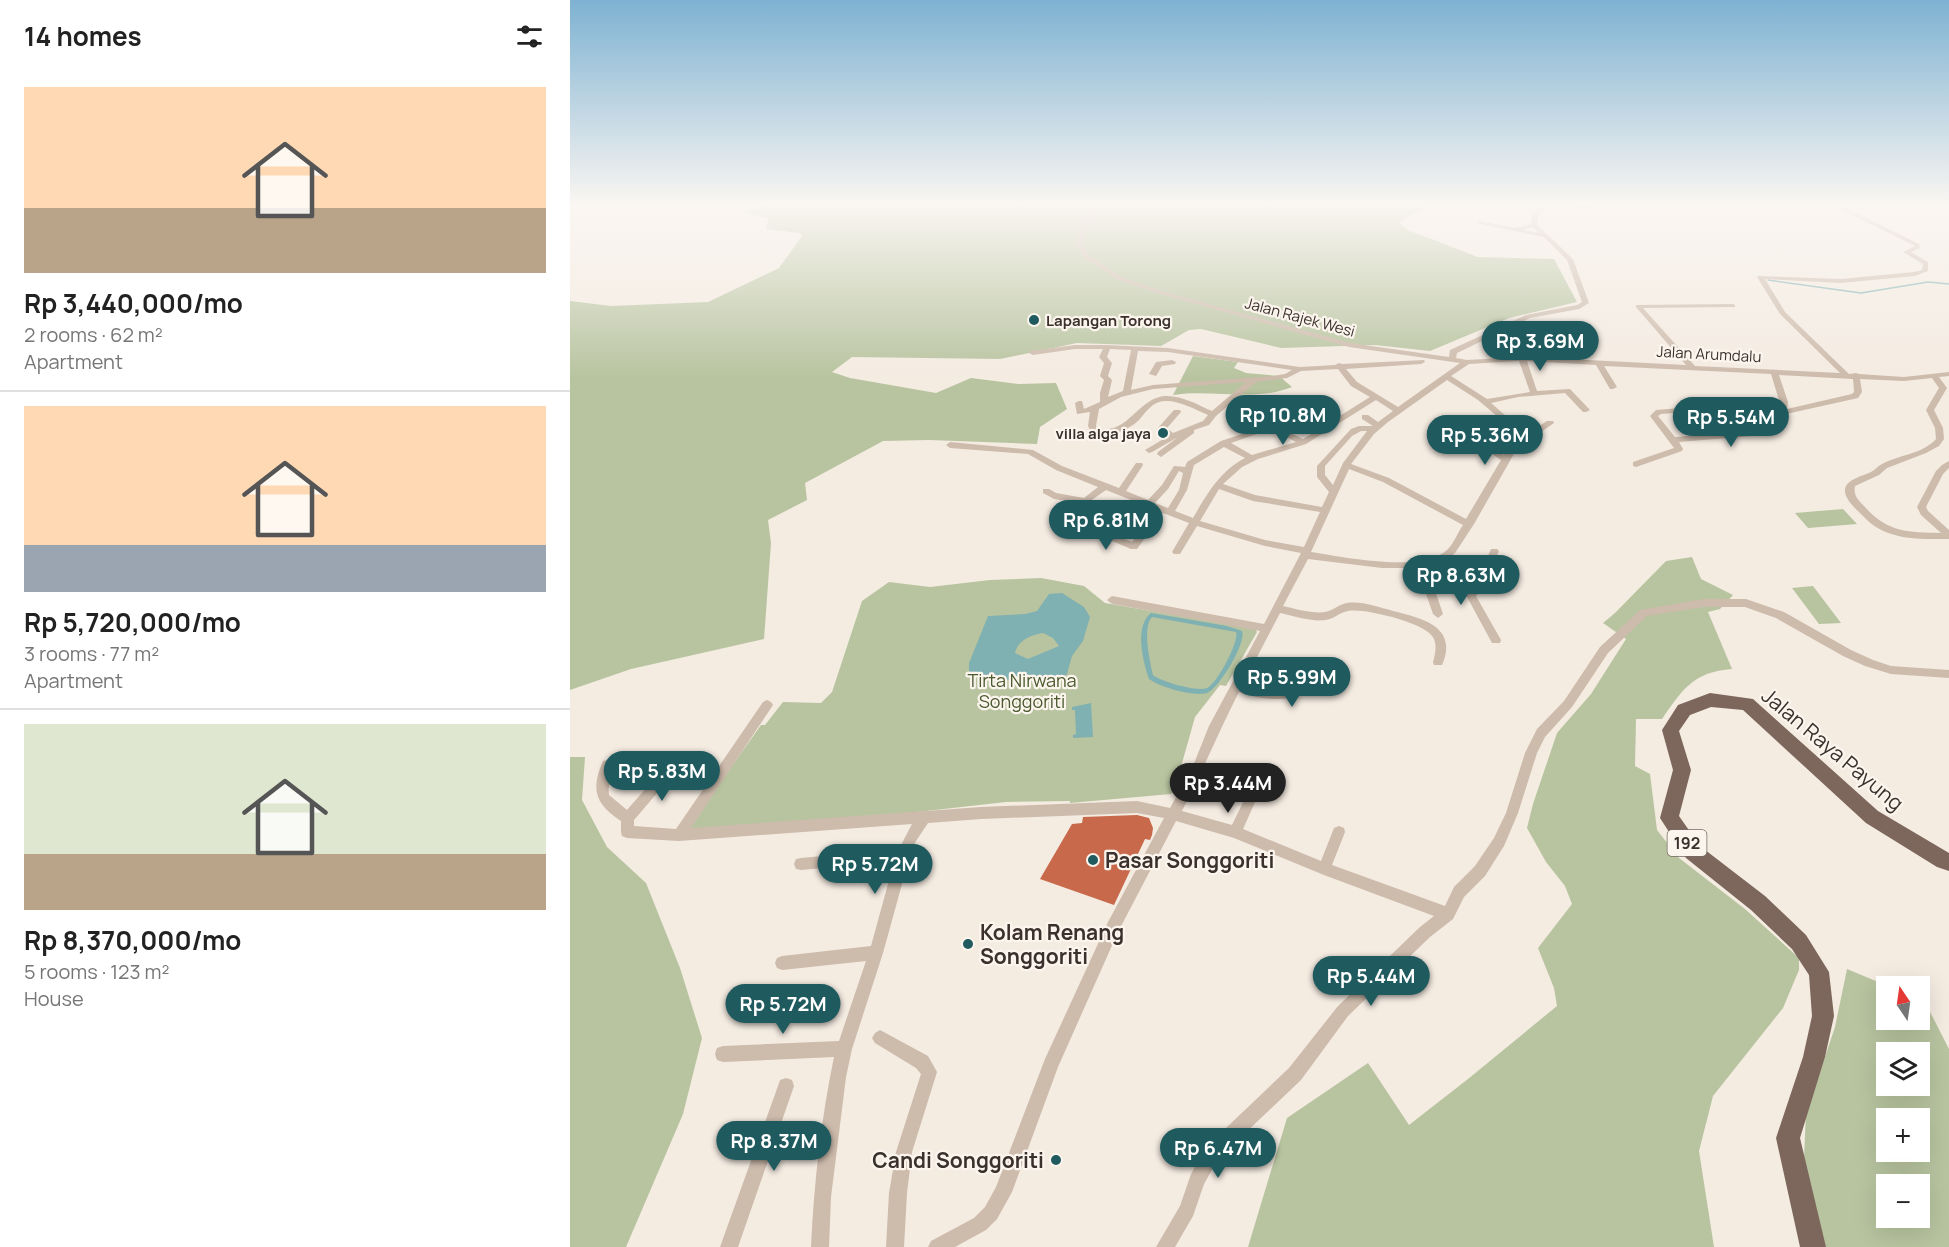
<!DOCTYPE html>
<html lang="en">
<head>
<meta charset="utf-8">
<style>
  :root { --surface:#fff; --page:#f6f6f6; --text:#222; --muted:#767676; --line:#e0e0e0; --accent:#1f5a5e }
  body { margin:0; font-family:Manrope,sans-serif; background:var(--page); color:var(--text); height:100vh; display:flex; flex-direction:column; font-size:22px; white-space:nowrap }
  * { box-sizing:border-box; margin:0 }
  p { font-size:20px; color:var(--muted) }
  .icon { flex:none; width:33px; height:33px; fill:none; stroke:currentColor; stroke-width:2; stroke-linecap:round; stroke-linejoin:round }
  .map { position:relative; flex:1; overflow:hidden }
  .drawer { display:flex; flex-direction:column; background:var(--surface); width:570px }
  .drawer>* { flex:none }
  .needle { width:39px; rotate:347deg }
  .buttons { position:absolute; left:1306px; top:976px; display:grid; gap:12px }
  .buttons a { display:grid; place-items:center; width:54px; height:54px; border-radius:0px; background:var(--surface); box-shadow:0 6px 24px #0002; font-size:30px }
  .price { position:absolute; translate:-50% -51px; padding:0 14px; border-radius:21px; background:var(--accent); color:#fff; font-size:20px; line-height:39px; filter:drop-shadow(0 2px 3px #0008) }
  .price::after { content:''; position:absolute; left:50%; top:36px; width:18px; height:14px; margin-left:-9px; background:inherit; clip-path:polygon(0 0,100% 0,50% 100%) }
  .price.on { background:#222; color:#fff }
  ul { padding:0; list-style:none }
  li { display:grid; align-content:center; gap:12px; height:318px; padding:0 24px }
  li+li { border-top:2px solid var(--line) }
  li span { display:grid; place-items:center; height:186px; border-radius:0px; color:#555 }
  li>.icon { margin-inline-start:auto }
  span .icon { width:108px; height:108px; fill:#fffc; stroke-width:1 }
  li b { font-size:26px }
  h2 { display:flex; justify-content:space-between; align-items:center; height:72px; padding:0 24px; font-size:26px }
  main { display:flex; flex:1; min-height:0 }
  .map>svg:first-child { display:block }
  .green { fill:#b8c4a0; fill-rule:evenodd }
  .water { fill:#7fb0b2; fill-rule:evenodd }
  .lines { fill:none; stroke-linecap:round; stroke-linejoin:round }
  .stream { stroke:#7fb0b2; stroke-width:1.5 }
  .building { fill:#c8694b }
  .street { fill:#cdbbac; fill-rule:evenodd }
  .primary { fill:#7d675c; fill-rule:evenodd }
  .poi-dot { fill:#1f5a5e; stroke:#fbf5ee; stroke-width:2 }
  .labels { text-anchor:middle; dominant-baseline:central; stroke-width:4.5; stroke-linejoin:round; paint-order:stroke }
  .far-street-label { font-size:15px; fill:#3b302b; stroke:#fbf5ee }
  .far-poi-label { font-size:15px; font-weight:bold; fill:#3b302b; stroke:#fbf5ee; text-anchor:start }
  .shield { fill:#fbf5ee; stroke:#756b66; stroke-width:1.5 }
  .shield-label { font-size:16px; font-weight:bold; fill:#3b302b }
  .park-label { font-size:18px; fill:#4a5a2e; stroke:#fbf5ee }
  .near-street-label { font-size:21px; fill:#3b302b; stroke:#fbf5ee }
  .near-poi-label { font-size:21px; font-weight:bold; fill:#3b302b; stroke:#fbf5ee; text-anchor:start }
</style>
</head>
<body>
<main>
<section class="drawer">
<h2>14 homes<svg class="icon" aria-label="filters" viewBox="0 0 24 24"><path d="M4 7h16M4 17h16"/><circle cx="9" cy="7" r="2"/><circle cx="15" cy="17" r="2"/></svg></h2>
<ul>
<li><span style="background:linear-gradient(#ffd9b3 65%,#b9a48a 0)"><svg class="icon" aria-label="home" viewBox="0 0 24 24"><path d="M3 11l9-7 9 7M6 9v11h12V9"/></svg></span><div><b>Rp 3,440,000/mo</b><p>2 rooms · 62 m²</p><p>Apartment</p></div></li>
<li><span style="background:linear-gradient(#ffd9b3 75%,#9aa5b1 0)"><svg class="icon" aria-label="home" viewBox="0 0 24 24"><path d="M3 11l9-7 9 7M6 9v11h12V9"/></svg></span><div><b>Rp 5,720,000/mo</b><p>3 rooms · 77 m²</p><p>Apartment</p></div></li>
<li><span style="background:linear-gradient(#dfe7d0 70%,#b9a48a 0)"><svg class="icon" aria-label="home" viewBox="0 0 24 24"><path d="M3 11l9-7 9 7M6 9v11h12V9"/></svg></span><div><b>Rp 8,370,000/mo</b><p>5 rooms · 123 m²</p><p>House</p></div></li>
</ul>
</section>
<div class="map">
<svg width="1379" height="1247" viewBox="0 0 1379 1247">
  <rect width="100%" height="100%" fill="#f4ebe1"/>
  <g class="green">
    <polygon points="200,203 864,203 829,222 838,230 908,257 984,259 1007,302 939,318 860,351 805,345 711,348 631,329 619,330 591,346 507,343 430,359 282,357 262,372 280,378 366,393 401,378 449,384 486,383 497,409 470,427 467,444 359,440 313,441 235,483 237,500 198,520 201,543 194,639 61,669 0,690 0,301 41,306 138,302 209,268 232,236 230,233 196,229 199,218 171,212"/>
    <path d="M623,356L668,362L664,368L676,373L709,376L722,387C685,402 643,389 603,395Z"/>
    <polygon points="1273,509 1287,524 1238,528 1225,513"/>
    <path d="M1122,557L1131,579L1163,595L1150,609L1138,612L1162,669C1123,672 1113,689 1092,719H1066L1065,766L1080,774L1087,830L1109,858L1175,909L1229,958V970L1213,1008L1143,1096L1129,1151L1144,1247H678L717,1118L798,1063L839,1125L898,1079L987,1006L984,988L968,948L1002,904L995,886L976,862L957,828L963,804L987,733L1021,694L1056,639L1033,623L1045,613L1096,561Z"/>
    <polygon points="471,578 514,586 535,603 685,629 687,632 656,686 650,685 625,717 605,788 601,794 500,803 500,801 436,802 347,812 121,829 120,825 191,725 195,725 213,702 251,703 262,692 292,601 319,582 360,587 420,580"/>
    <polygon points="1243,586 1271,623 1249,624 1222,588"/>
    <polygon points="0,757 15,757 12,800 37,847 76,883 110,968 132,1038 113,1114 56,1247 0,1247"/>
    <path d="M1277,969L1320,987H1317V1020H1350V1000L1355,1002L1379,1049V1247H1254L1233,1181L1236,1113L1265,1027ZM1317,1053H1350V1086H1317ZM1317,1119H1350V1152H1317ZM1317,1185H1350V1218H1317Z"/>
  </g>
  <g class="water">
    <path d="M492,593L514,607L520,617L513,641L502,656L497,674L487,681L411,679L399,671V663L418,616L455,614L467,611L479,594ZM473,633L483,638L489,646L458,659L445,653C448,640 461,635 473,633Z"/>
    <path d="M581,613L657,626L672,631C677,642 649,689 637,693C623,697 590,687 579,679C573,661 564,626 581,613ZM582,617L666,632C670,640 647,684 637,688C627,692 592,682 583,675C580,662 572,627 582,617Z"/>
    <polygon points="521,703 523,737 503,738 503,735 506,734 505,710 502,710 502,707"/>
  </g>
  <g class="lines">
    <polyline class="stream" points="1198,280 1291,293 1358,282 1379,284"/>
  </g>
  <polygon class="building" points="567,815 579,818 583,828 582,835 580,840 575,839 544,905 470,879 502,824 512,823 513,817"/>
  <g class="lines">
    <g class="street">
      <path d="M519,203H525L512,246L519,256L553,278L591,291L780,343L879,357L880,350L956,315L1007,305L1012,302L997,260L974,237L906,223L909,221L945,228L961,224L962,216L974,203H980L968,216L967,225L1003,259L1019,303L1009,309L960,318L887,353L886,358L897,360L952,357L944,342L948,340L952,342L960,357L1116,365L1066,307V305L1163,304L1165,305V307L1073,308L1125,366L1270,373L1210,314L1187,277L1188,276L1271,279L1344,272L1352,270L1353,264L1333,252L1345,246L1258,203H1266L1349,244L1350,248L1341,252L1358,262V271L1345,276L1271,283L1195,279L1215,312L1279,374L1286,373L1289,374L1334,377L1379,372V376L1369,377L1377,388L1364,410L1373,428L1374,439L1369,446L1356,453L1317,468L1309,475L1285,486C1283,495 1288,500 1294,506C1318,533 1337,532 1371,533L1351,515L1347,507L1366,471L1372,465L1379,461V468L1373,474L1356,507L1358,511L1379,530V539C1348,539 1316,541 1293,516C1287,510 1274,499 1275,490C1276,479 1293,476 1301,472C1305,470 1308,466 1312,464C1328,455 1353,454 1366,439L1365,428L1356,410L1369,388L1362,378L1334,381L1290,379L1292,392L1288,398L1216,414L1213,428L1206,434L1109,442L1113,449L1112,451L1066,467L1063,466V462L1104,448L1080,416L1086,410L1209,400L1201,374L1034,366L1047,387L1043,389H1040L1026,365L957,361L967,391L1000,389L1020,410L1016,412H1013L995,393L948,397L921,403L957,434L977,421H983L984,423L961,439L953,438L904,524L885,553L879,558L902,588L906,583L921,549H927L929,551L915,585L906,596L931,640L930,643H922L896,595L871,562L857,567L873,614L868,618L863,614L847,568H812L738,559L713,606C726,609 743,614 755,612C763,611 769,604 777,603C792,601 808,607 823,611C851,618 889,626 872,665H864L863,662C865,655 867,647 864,639C858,623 794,608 778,611C770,612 764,619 756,620C742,622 724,616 710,613L673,684C696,692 722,693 744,682C753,678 760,671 769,668L773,669L775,672C770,678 763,683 756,686C728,701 698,703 669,692C649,731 632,772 612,811L662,825L676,796L680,794L684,796L686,800L673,829L751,861L764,828L769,826L774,828L775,832L762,865L875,906L884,887L905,866L924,838L936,813L955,753L967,729L994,701L1030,647L1070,610L1133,599H1176L1214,612L1281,650L1303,660L1321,666L1379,670V678L1321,674L1295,666L1273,656L1206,618L1175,607H1133L1077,616L1038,653L1002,707L975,737L967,753L948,813L934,846L915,876L894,897L883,919L860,937L778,1016L731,1080L648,1159L634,1184L623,1216L605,1247H586L610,1206L621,1174L636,1147L719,1068L768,1006L850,927L864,916L754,875L664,838L606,821L548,932L488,1067L442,1192L427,1219L416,1230L385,1247H358L361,1241L404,1218L415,1207L426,1187L475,1059L538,922L594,818L567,813L411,819L358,823L346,841L340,855L313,953L282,1049L276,1077L261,1197L259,1247H241C244,1184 251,1119 264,1057L153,1062L147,1060L145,1054L147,1048L153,1046L269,1041L296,961L212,970L207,968L205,963L207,958L212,956L301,946L324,862L231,870L226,869L224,864L226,859L231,858L329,849L342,824L109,841L57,838L52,836L51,832V821C26,804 20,791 33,761L37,760L41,761C45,771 37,784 39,795L57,810L98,763L102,762L106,763L108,767L106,771L64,820V826L106,829L193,702L197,700L201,702L203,705L121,828L411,807L567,801L600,808L623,766L639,726L690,631L542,604L537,600L542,596L694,624L731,553L695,546L627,526L610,554H604L602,552L619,523L593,513L567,549H561L514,529L512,527L517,524L520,525L562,542L586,510L536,490L516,504L484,499L473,493V489H479L486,493L514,498L528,487L486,470L458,454L380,448L376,445L380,442L463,450L492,466L549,488L566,463H572L573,465L556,491L578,500L592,485L604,466L615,467L617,462L651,441L702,424L733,439L800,397L781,386L768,369L731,371L717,378L686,382L646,416L639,425L624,430V433L591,457L587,454L588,452L608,437L582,452L579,453L575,450L597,437L588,428L604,410H610L611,412L597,428L603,433L633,421L638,415C624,409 609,400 594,401C582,402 576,412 569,420C556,432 537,438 521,432L518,426L520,412L507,414L505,403L509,401H512L514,409L530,402V393L534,380L530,376L534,363L529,357L533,349H505L463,355L459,353L460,351L505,345H537L598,348L730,367L765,365L769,363L772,364L854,360L855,362L851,364L776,369L787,382L828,407L890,363L779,347L587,293L549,280L515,258L506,246ZM963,227L969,233L953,230ZM540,349L561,350L553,391L538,397L542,380L538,376L542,363L537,357ZM568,351L598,352L722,370L715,374L703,376L583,385L561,390ZM949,361L960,392L917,399L881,376L899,364ZM1209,375L1283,379L1284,392L1282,394L1217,409L1218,402ZM877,380L908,400L935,423L920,430V434H926L939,428L947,434L934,455L913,441L910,440L906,443L931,460L896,519L819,478L781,464L804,434L818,422ZM676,382L642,411C628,405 613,396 597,396C568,396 559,436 527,428L526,426L529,409L551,397L583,389ZM806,400L823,411L808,422L798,415H792V419L803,426H789L781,429L747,466V477L759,492L752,507L685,495L653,484L672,467L688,459L736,444ZM1210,405L1205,427L1201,430L1105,437L1088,416L1091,414ZM701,429L726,442L682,455L661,443ZM791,431H797L773,463L763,485L755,475V466L782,436ZM654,447L675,458C650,471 637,494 623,518L605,511L617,490L624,465ZM779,469L813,482L893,525C888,532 884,543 878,549C854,574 773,557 741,552ZM609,471L613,473L609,490L598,508L585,503L598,489ZM649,489L683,501L750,512L734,547L695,540L630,521Z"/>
      <path d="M989,203C998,203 1007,207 1015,207C1022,207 1028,203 1036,203L1016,211Z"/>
      <polygon points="602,360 606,362 605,364 592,366 586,376 579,374 586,362"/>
      <polygon points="310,1030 358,1056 367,1072 342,1152 337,1193 334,1247 316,1247 319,1193 326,1152 351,1074 346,1068 305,1043 302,1038 305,1033"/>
      <polygon points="216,1078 222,1080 224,1086 168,1247 150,1247 208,1086 210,1080"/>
    </g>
    <polygon class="primary" points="1140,693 1183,699 1308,811 1379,853 1379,871 1367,867 1296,823 1173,710 1141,707 1120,715 1109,731 1121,770 1109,816 1130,846 1195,896 1236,935 1259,972 1264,1016 1255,1057 1230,1138 1256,1247 1230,1247 1206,1138 1233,1057 1242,1016 1239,975 1222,949 1181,910 1116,858 1090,818 1103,770 1092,730 1108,705"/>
  </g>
  <linearGradient id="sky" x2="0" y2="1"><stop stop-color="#7eb2d2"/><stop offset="0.54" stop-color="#faf6f2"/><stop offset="1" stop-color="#faf6f2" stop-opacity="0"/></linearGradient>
  <rect width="1379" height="378" fill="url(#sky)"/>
  <g class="poi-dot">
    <circle cx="464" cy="320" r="6"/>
    <circle cx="593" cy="433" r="6"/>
    <circle cx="523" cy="860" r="6"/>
    <circle cx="398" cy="944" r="6"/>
    <circle cx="486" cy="1160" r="6"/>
  </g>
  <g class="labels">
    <g class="far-street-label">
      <text transform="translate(730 317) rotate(15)">Jalan Rajek Wesi</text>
      <text transform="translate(1139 354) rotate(3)">Jalan Arumdalu</text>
    </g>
    <g class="far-poi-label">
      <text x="476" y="320">Lapangan Torong</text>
      <text x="581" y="433" text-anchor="end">villa alga jaya</text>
    </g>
    <rect class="shield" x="1097.5" y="830" width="39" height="26" rx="4.5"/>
    <g class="shield-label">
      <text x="1117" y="843">192</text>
    </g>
    <g class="park-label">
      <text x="452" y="680">Tirta Nirwana<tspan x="452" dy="21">Songgoriti</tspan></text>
    </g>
    <g class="near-street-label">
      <text transform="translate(1263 749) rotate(40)">Jalan Raya Payung</text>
    </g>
    <g class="near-poi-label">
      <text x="535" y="860">Pasar Songgoriti</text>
      <text x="410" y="932">Kolam Renang<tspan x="410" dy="24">Songgoriti</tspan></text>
      <text x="474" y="1160" text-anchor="end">Candi Songgoriti</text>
    </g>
  </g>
</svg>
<div class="buttons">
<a><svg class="needle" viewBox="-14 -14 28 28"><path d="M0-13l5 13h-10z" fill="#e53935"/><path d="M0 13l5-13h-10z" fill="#767676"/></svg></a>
<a><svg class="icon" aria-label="layers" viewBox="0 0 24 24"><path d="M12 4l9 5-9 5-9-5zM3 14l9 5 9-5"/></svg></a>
<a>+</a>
<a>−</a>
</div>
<b class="price" style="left:970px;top:372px">Rp 3.69M</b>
<b class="price" style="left:713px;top:446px">Rp 10.8M</b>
<b class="price" style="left:1161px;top:448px">Rp 5.54M</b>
<b class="price" style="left:915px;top:466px">Rp 5.36M</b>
<b class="price" style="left:536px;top:551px">Rp 6.81M</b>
<b class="price" style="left:891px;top:606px">Rp 8.63M</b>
<b class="price" style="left:722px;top:708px">Rp 5.99M</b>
<b class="price" style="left:92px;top:802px">Rp 5.83M</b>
<b class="price on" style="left:658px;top:814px">Rp 3.44M</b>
<b class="price" style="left:305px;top:895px">Rp 5.72M</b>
<b class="price" style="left:801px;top:1007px">Rp 5.44M</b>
<b class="price" style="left:213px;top:1035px">Rp 5.72M</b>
<b class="price" style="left:204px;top:1172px">Rp 8.37M</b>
<b class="price" style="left:648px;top:1179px">Rp 6.47M</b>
</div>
</main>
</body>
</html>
